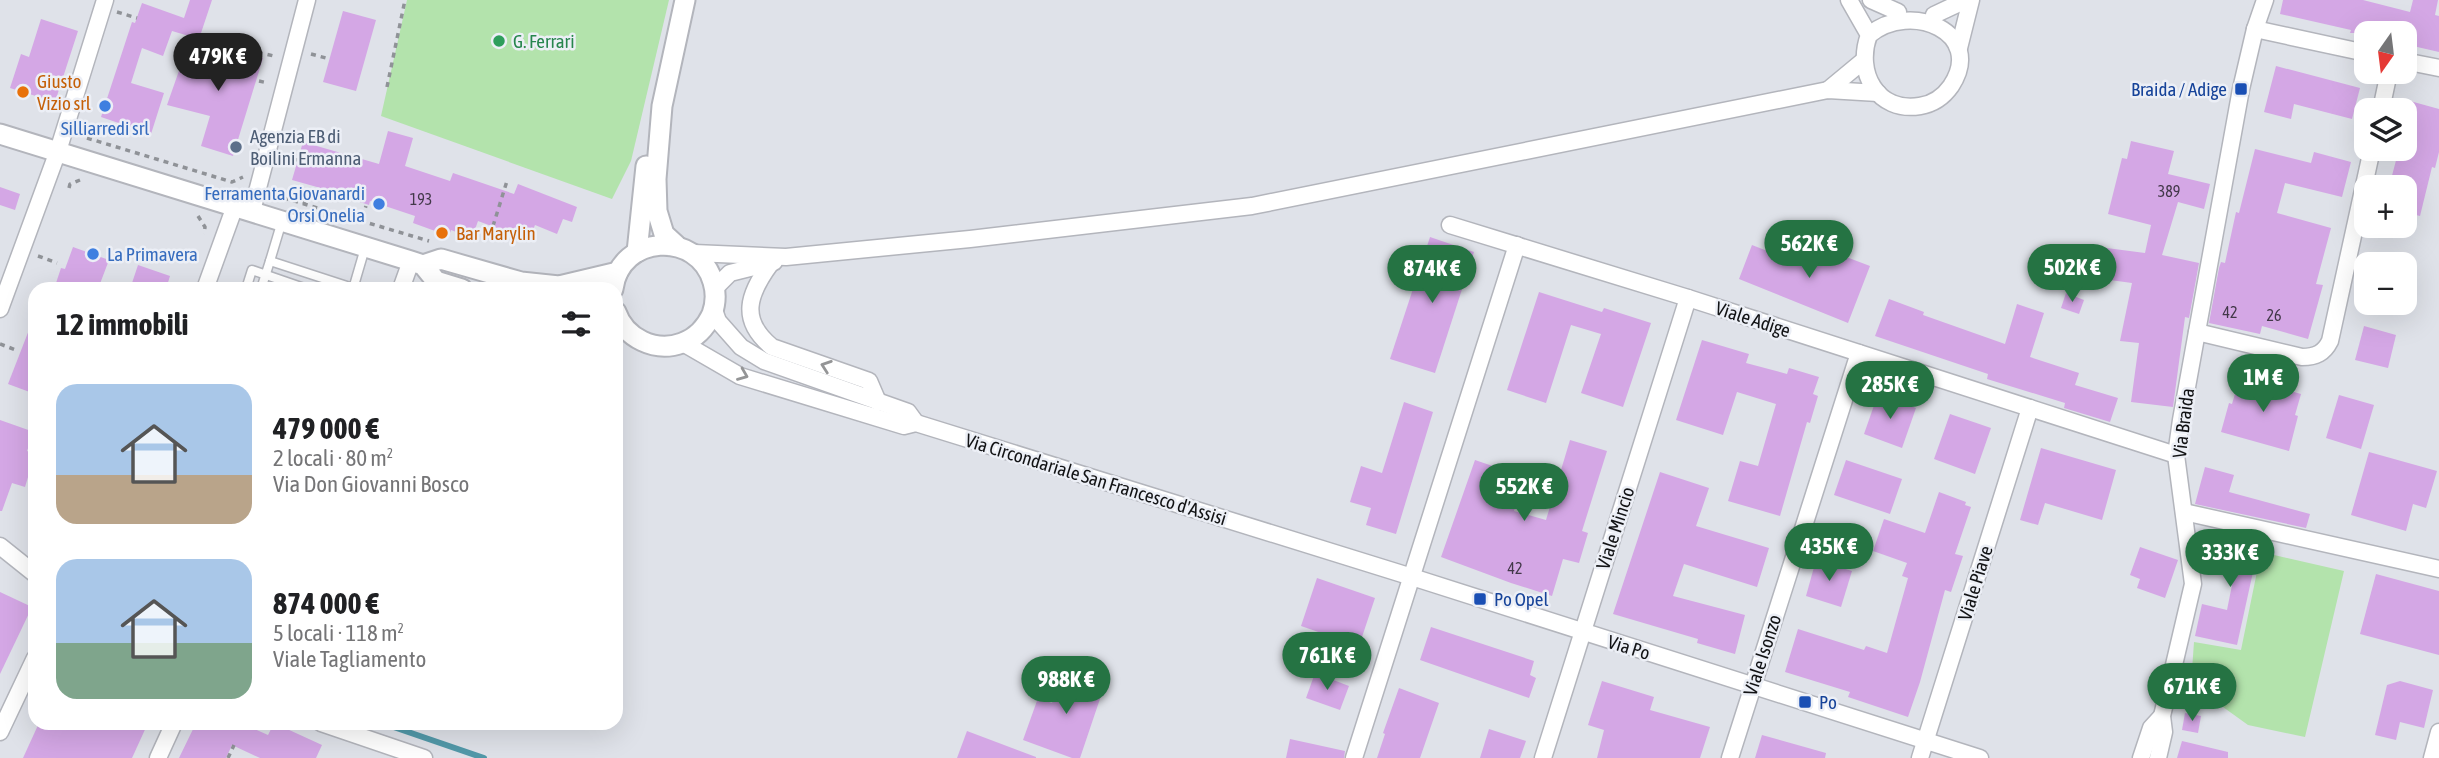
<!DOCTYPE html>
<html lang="it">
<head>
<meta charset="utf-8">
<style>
  :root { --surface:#fff; --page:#f2f2f2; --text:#202124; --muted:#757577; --accent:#257343 }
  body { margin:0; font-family:"Asap Condensed",sans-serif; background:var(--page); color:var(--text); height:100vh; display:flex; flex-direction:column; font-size:26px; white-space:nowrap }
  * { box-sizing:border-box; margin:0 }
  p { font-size:23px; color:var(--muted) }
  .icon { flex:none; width:38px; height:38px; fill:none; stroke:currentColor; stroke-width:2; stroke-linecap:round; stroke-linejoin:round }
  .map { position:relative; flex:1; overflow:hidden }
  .drawer { position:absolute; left:28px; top:282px; width:595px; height:448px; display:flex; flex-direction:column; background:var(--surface); border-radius:21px; box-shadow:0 7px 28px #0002 }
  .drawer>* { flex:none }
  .needle { width:46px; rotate:194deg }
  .tools { position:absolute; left:2354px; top:21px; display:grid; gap:14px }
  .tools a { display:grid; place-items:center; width:63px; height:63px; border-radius:14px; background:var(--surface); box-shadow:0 7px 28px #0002; font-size:35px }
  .price { position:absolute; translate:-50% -60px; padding:0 16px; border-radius:24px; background:var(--accent); color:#fff; font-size:23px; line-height:46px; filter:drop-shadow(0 2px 4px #0008) }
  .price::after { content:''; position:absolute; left:50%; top:42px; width:21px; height:16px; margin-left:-10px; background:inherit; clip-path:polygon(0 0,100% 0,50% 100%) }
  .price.current { background:#222; color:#fff }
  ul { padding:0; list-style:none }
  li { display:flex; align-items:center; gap:21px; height:175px; padding:0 28px }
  li span { display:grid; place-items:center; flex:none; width:196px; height:140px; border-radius:21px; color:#555 }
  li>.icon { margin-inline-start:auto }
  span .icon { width:84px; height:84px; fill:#fffc; stroke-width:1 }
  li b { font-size:30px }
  h2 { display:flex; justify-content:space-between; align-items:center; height:84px; padding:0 28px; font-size:30px }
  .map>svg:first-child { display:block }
  .green { fill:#b3e3ac }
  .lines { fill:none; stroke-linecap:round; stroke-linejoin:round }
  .stream { stroke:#5299a9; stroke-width:6 }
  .building { fill:#d4a7e5 }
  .service-casing { stroke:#b3b5bc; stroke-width:11 }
  .minor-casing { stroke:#b3b5bc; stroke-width:19 }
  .tertiary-casing { stroke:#b3b5bc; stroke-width:23 }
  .path { stroke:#8f9297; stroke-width:3.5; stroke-dasharray:5 5; stroke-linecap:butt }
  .service { stroke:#fff; stroke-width:8 }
  .minor { stroke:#fff; stroke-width:16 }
  .tertiary { stroke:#fff; stroke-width:19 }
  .oneway { stroke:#949596 }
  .leisure-dot { fill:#2e9e5b; stroke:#eceff6; stroke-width:2.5 }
  .transit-dot { fill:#1a4fb4; stroke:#eceff6; stroke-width:2.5 }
  .food-dot { fill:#e8710a; stroke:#eceff6; stroke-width:2.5 }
  .shop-dot { fill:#3f7fe0; stroke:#eceff6; stroke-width:2.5 }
  .service-dot { fill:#5c6f8a; stroke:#eceff6; stroke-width:2.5 }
  .labels { text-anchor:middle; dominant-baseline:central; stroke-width:5; stroke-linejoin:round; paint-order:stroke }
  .number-label { font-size:16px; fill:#423849 }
  .leisure-label { font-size:19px; fill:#27864d; stroke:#eceff6; text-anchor:start }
  .food-label { font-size:19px; fill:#c56008; stroke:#eceff6; text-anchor:start }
  .transit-label { font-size:19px; fill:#164399; stroke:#eceff6; text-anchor:start }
  .shop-label { font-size:19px; fill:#366cbe; stroke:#eceff6 }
  .service-label { font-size:19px; fill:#4e5e75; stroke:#eceff6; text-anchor:start }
  .street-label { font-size:19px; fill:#121315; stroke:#eceff6 }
</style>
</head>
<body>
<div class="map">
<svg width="2439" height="758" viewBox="0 0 2439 758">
  <rect width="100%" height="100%" fill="#dfe2e9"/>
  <g class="green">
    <polygon points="407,0 669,0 631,161 612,199 381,116"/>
    <polygon points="2261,552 2344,571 2305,737 2248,725 2191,684 2194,642 2241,650"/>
  </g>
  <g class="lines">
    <polyline class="stream" points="382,723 484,758"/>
  </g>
  <g class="building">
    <polygon points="190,0 212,0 199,39 172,31 163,56 142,48 131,83 164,93 151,134 101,117 132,22 135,23 142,3 184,18"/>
    <polygon points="2283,0 2363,0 2410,12 2413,0 2438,0 2435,15 2439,16 2439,52 2413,46 2416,33 2350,33 2351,30 2280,14"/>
    <polygon points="343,11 376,20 356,91 323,82"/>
    <polygon points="41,19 78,31 55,102 10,88 21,54 29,57"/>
    <polygon points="201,41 263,58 233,156 201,146 210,116 167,105 181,65 192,68"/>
    <polygon points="2276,66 2360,88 2352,119 2294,104 2291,119 2264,112"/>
    <polygon points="2410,101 2439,109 2439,152 2435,168 2432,167 2420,216 2404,212 2404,187 2389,187 2399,149 2404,149 2404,123"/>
    <polygon points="388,131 413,138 405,166 450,181 453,173 514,194 518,184 577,207 572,222 563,219 557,234 535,225 529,240 478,221 472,238 451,230 449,236 413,223 415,216 370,201 369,205 348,198 349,196 292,180 303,142 379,164"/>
    <polygon points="2131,141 2174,151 2168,174 2210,184 2204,209 2178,202 2162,255 2199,263 2189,318 2185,317 2173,407 2131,402 2139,343 2120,341 2132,283 2095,278 2099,247 2145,253 2151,225 2108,214 2122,158 2127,159"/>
    <polygon points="2255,149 2311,163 2314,152 2351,162 2342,197 2285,183 2277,213 2331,228 2316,284 2323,285 2308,339 2262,326 2260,334 2209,323 2219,268 2221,262 2225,263 2236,212 2239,213"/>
    <polygon points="0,187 20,194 15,210 0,205"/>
    <polygon points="1430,237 1474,252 1435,373 1390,359"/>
    <polygon points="1752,245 1808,267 1812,258 1815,259 1820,247 1870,266 1848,323 1739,279"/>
    <polygon points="73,247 109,260 98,289 54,289 61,268 65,269"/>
    <polygon points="138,265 170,276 166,289 130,289"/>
    <polygon points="1539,292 1602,312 1604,308 1651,323 1623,407 1581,393 1601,334 1571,325 1546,403 1507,390"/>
    <polygon points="2066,293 2084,300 2079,314 2061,308"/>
    <polygon points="1889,299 1924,312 1923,315 2005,344 2017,304 2044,313 2030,357 2079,373 2075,385 2118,398 2110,422 2064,408 2065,403 1987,379 1988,374 1875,336"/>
    <polygon points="34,317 35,317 35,394 8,384"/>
    <polygon points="2364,326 2396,335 2388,368 2355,360"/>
    <polygon points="1702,340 1749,354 1746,363 1787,374 1789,368 1819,377 1813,394 1818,396 1810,423 1807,422 1780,516 1728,501 1740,461 1758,466 1776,404 1737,392 1723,435 1676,420"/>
    <polygon points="2240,377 2301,394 2295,415 2298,416 2289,451 2221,432 2229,403 2232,404"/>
    <polygon points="1878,394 1916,408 1902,448 1864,434"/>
    <polygon points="2339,395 2374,405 2361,449 2326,438"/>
    <polygon points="1404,402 1433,412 1396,534 1366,525 1371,508 1350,502 1361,466 1382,473"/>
    <polygon points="1950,414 1991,428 1975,474 1934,459"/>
    <polygon points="0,420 34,432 27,451 35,454 25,487 12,483 2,511 0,511"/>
    <polygon points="1570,440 1607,451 1582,531 1588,533 1579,563 1563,559 1552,596 1511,583 1441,557 1475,460 1522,476 1518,488 1521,489 1514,511 1546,520"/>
    <polygon points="2041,448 2116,470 2102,520 2045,503 2038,525 2020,520"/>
    <polygon points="2369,452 2437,471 2426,508 2413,504 2406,531 2351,515"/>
    <polygon points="1846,460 1902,479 1890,514 1834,495"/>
    <polygon points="2205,467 2234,475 2229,492 2310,514 2306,528 2195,504"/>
    <polygon points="1660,472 1709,488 1696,526 1769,548 1757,587 1684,564 1673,596 1745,615 1735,654 1697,643 1698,639 1613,614"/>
    <polygon points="1939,492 1966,502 1965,505 1971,507 1955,554 1963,556 1951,592 1945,590 1920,682 1908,717 1848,697 1850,692 1785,672 1798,629 1864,650 1866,646 1887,653 1908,578 1902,576 1907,563 1873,551 1884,519 1925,533"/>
    <polygon points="2221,531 2260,540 2237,645 2195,636 2202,604 2227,610 2234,575 2213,570"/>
    <polygon points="2140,547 2178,560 2165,598 2137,588 2140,579 2130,575"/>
    <polygon points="1816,560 1852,571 1841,607 1806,596"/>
    <polygon points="2376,574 2439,591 2439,655 2360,634"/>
    <polygon points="1317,578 1375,598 1359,646 1301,626"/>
    <polygon points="0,592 32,607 0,674"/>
    <polygon points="1431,627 1534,661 1530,675 1536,678 1529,698 1420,660"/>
    <polygon points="1064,670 1105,684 1080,758 1072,758 1023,740 1038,698 1052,703"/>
    <polygon points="1315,673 1349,686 1340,710 1306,698"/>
    <polygon points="1602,681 1654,697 1650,710 1710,727 1700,758 1597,758 1604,730 1588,725"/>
    <polygon points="2400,681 2433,690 2424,728 2400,722 2396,740 2375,735 2387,685"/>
    <polygon points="1399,688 1439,703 1420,758 1377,758 1385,734 1383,733"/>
    <polygon points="2185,713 2201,716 2198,733 2182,730"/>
    <polygon points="39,723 148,723 132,758 23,758"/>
    <polygon points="196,723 241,723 268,735 274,723 322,745 316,758 260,758 232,745 226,758 179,758"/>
    <polygon points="1489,729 1526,741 1520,758 1480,758"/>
    <polygon points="967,731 1036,757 1036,758 957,758"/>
    <polygon points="1762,735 1826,753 1825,758 1755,758"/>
    <polygon points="1290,739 1345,751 1344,758 1286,758"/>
    <polygon points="2182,741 2228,752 2228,758 2177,758"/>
  </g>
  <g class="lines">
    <defs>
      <g id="service">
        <polyline points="282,221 270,261 353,288"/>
        <polyline points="246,289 252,270 307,289"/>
        <polyline points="261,289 270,261"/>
        <polyline points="353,289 365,248"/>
      </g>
      <g id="minor">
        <path d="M1849,0L1869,35C1855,72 1877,113 1920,106C1933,104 1944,96 1951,86C1986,33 1911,0 1869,35"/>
        <polyline points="1871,0 1898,12"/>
        <polyline points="1934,15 1966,0"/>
        <polyline points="2255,29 2366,53"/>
        <polyline points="1959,48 1971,0"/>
        <polyline points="2404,61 2439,68"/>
        <polyline points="1828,90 1863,61"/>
        <polyline points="2381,110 2389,72"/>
        <polyline points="252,211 307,0"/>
        <polyline points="1450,225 1688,298 2176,455"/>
        <polyline points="694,253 786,257 970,239 1252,206 1828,90 1878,93"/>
        <path d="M771,263C748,294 739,320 772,347L869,381L878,402"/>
        <polyline points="715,288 730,273 774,262"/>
        <polyline points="205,289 235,206"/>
        <polyline points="401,289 411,261"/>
        <polyline points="0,309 58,151 105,0"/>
        <polyline points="714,310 718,321 741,347 764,361 908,412 916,423"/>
        <path d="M2197,332L2302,357C2316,357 2324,353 2330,341L2372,149"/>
        <polyline points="683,343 740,376 904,426 916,423 1412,577 1980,758"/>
        <polyline points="2184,512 2439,569"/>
        <polyline points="0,546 35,574"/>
        <polyline points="321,723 424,758"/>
        <polyline points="0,732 35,658"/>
        <polyline points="158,758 174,723"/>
        <polyline points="1354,758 1517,245"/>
        <polyline points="1543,758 1688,298"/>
        <polyline points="1730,758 1859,353"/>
        <polyline points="1920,758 2030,408"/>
        <polyline points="2141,758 2151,728 2162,716"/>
        <polyline points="2158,758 2164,732 2162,716 2193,584 2176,455 2181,420 2241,89 2255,29 2265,0"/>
        <polyline points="2432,758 2439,732"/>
      </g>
      <g id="tertiary">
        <polyline points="0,134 411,261 423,265 436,281 462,289"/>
        <polyline points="676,245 664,234 657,211 656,179 662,106 685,0"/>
        <polyline points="637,252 646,166"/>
        <polyline points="423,265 441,259 521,282 559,286 618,272"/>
        <path d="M613,289C620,234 698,230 713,282C716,292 716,303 712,314C706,327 696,338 682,343C655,353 625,338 616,312"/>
      </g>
    </defs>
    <use href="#service" class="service-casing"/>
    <use href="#minor" class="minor-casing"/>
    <use href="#tertiary" class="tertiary-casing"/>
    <g class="path">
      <polyline points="117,12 137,18"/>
      <polyline points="248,50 274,56"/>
      <polyline points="311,54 326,58"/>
      <polyline points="259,81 268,83"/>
      <polyline points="387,87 405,0"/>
      <polyline points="87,138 232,182 243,177"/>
      <polyline points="284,157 298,160"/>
      <polyline points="69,188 70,184 80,180"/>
      <polyline points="274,195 429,241"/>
      <polyline points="304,204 308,187"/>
      <polyline points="198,216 205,227 204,234"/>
      <polyline points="362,217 366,206"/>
      <polyline points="493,226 507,181"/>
      <polyline points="38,256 57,263"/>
      <polyline points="0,344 16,350"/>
      <polyline points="228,758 234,745"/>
    </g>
    <use href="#service" class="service"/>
    <use href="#minor" class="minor"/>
    <use href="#tertiary" class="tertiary"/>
  </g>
  <defs><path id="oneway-chevron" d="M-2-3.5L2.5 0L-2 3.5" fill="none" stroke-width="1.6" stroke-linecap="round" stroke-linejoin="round" transform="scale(1.75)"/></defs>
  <g class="oneway">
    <use href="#oneway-chevron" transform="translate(826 366) rotate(-161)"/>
    <use href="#oneway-chevron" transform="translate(743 375) rotate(22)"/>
  </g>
  <circle class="leisure-dot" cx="499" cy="41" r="7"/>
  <g class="transit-dot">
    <rect x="2234" y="82" width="14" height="14" rx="3.5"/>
    <rect x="1473" y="592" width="14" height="14" rx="3.5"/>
    <rect x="1798" y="695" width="14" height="14" rx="3.5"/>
  </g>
  <g class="food-dot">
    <circle cx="23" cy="92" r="7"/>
    <circle cx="442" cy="233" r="7"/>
  </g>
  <g class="shop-dot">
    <circle cx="105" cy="106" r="7"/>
    <circle cx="379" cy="204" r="7"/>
    <circle cx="93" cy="254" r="7"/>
  </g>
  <circle class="service-dot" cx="236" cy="147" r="7"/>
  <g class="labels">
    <g class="number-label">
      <text x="2169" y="191">389</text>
      <text x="421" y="199">193</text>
      <text x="2230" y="312">42</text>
      <text x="2274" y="315">26</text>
      <text x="1515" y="568">42</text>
    </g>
    <g class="leisure-label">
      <text x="513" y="41">G. Ferrari</text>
    </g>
    <g class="food-label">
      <text x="37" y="81">Giusto<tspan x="37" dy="22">Vizio srl</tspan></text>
      <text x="456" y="233">Bar Marylin</text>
    </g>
    <g class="transit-label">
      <text x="2227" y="89" text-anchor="end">Braida / Adige</text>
      <text x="1494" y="599">Po Opel</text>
      <text x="1819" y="702">Po</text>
    </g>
    <g class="shop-label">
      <text x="105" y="128">Silliarredi srl</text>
      <text x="365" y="193" text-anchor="end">Ferramenta Giovanardi<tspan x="365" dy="22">Orsi Onelia</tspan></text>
      <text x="107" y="254" text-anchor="start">La Primavera</text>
    </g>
    <g class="service-label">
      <text x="250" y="136">Agenzia EB di<tspan x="250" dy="22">Boilini Ermanna</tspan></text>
    </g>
    <g class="street-label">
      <text transform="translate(1753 319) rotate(18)">Viale Adige</text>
      <text transform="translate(2183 423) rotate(-83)">Via Braida</text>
      <text transform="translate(1096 479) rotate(17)">Via Circondariale San Francesco d'Assisi</text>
      <text transform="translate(1615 528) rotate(-72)">Viale Mincio</text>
      <text transform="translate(1975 583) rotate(-73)">Viale Piave</text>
      <text transform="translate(1629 647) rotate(17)">Via Po</text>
      <text transform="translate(1762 655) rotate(-72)">Viale Isonzo</text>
    </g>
  </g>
</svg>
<div class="tools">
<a><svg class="needle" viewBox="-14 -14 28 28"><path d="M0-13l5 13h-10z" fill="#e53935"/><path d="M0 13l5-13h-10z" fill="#757577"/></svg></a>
<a><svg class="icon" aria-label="layers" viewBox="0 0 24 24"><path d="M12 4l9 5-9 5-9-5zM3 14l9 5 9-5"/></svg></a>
<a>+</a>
<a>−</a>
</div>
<b class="price current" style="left:218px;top:93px">479K €</b>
<b class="price" style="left:1809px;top:280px">562K €</b>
<b class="price" style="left:2072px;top:304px">502K €</b>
<b class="price" style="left:1432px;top:305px">874K €</b>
<b class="price" style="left:2263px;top:414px">1M €</b>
<b class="price" style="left:1890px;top:421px">285K €</b>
<b class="price" style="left:1524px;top:523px">552K €</b>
<b class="price" style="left:1829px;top:583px">435K €</b>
<b class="price" style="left:2230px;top:589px">333K €</b>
<b class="price" style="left:1327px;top:692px">761K €</b>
<b class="price" style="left:1066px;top:716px">988K €</b>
<b class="price" style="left:2192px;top:723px">671K €</b>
<section class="drawer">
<h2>12 immobili<svg class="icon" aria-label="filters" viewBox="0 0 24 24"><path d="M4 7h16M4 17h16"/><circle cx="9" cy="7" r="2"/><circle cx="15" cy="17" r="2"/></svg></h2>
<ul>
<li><span style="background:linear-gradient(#a9c7e8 65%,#b9a48a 0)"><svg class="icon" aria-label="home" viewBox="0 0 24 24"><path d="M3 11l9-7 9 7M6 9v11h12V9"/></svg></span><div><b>479 000 €</b><p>2 locali · 80 m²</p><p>Via Don Giovanni Bosco</p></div></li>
<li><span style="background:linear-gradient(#a9c7e8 60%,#7fa58c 0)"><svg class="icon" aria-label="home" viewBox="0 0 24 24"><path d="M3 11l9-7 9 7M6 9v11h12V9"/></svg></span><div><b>874 000 €</b><p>5 locali · 118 m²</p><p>Viale Tagliamento</p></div></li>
</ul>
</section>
</div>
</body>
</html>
